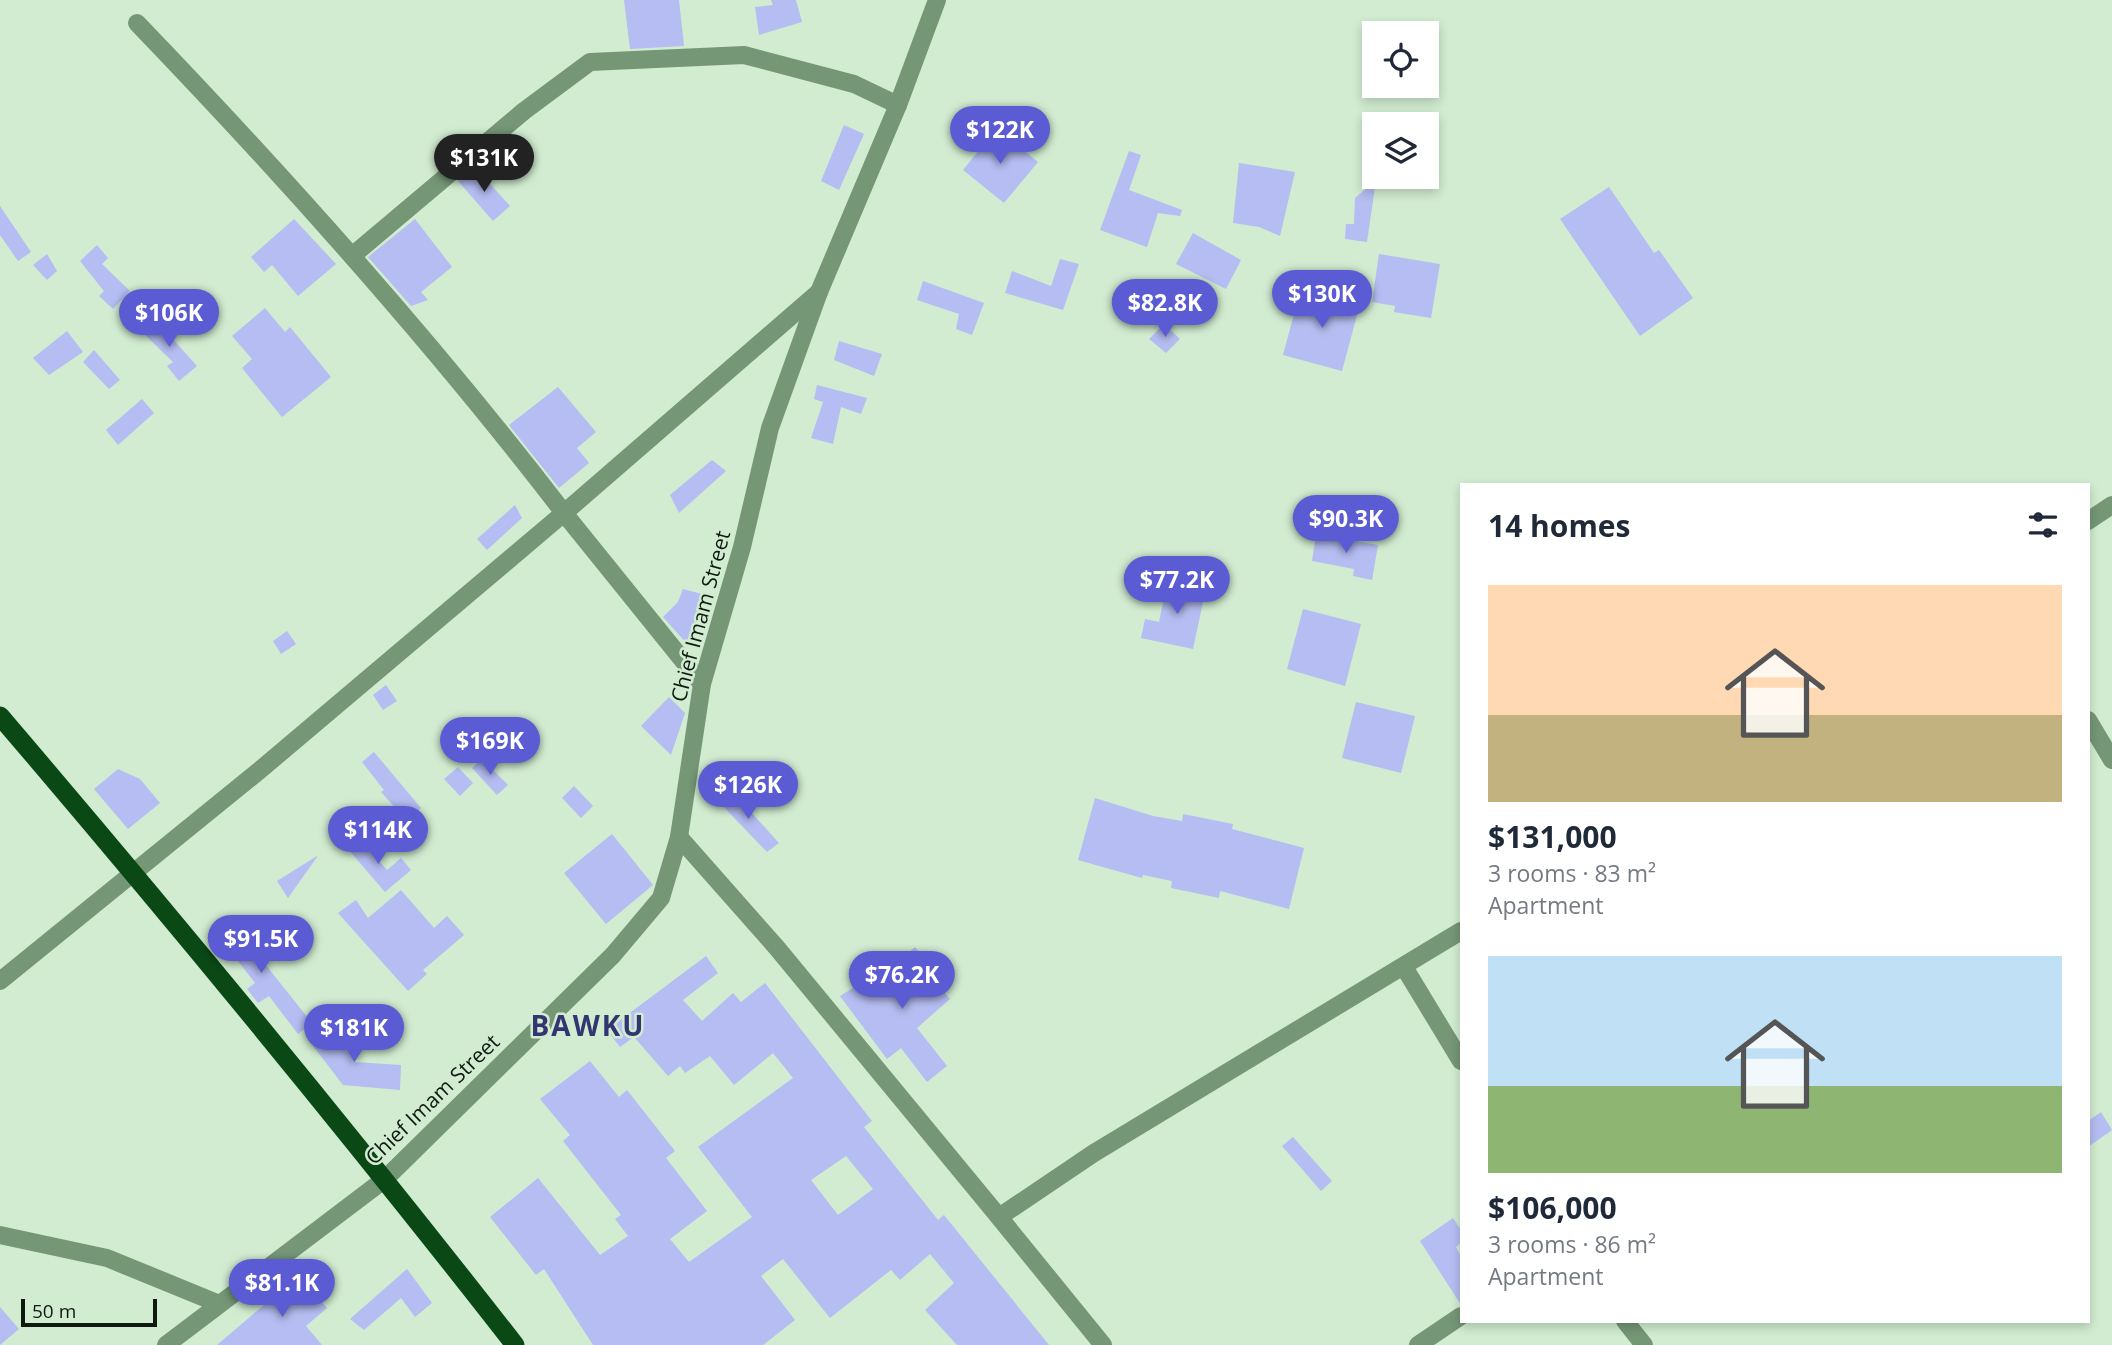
<!DOCTYPE html>
<html lang="en">
<head>
<meta charset="utf-8">
<style>
  :root { --surface:#fff; --page:#f2f2f3; --text:#1f2937; --muted:#747a83; --accent:#5b5cd4 }
  body { margin:0; font-family:"Open Sans",sans-serif; background:var(--page); color:var(--text); height:100vh; display:flex; flex-direction:column; font-size:26px; white-space:nowrap }
  * { box-sizing:border-box; margin:0 }
  p { font-size:23px; color:var(--muted) }
  .icon { flex:none; width:38px; height:38px; fill:none; stroke:currentColor; stroke-width:2; stroke-linecap:round; stroke-linejoin:round }
  .map { position:relative; flex:1; overflow:hidden }
  .panel { position:absolute; left:1460px; top:483px; width:630px; height:840px; display:flex; flex-direction:column; background:var(--surface); border-radius:0px; box-shadow:0 4px 10px #0003 }
  .panel>* { flex:none }
  .fabs { position:absolute; left:1362px; top:21px; display:grid; gap:14px }
  .fabs a { display:grid; place-items:center; width:77px; height:77px; border-radius:0px; background:var(--surface); box-shadow:0 4px 10px #0003; font-size:35px }
  .scale { position:absolute; left:21px; bottom:18px; width:136px; box-sizing:border-box; padding-left:7px; border:4px solid #0f1910; border-top:0; font-size:19px; line-height:24px; white-space:nowrap; color:#0f1910; -webkit-text-stroke:5px #d1ecd1; paint-order:stroke }
  .price { position:absolute; translate:-50% -60px; padding:0 16px; border-radius:24px; background:var(--accent); color:#fff; font-size:23px; line-height:46px; filter:drop-shadow(0 2px 4px #0008) }
  .price::after { content:''; position:absolute; left:50%; top:42px; width:21px; height:16px; margin-left:-10px; background:inherit; clip-path:polygon(0 0,100% 0,50% 100%) }
  .price.selected { background:#222; color:#fff }
  ul { padding:0; list-style:none }
  li { display:grid; align-content:center; gap:14px; height:371px; padding:0 28px }
  li span { display:grid; place-items:center; height:217px; border-radius:0px; color:#555 }
  li>.icon { margin-inline-start:auto }
  span .icon { width:126px; height:126px; fill:#fffc; stroke-width:1 }
  li b { font-size:30px }
  h2 { display:flex; justify-content:space-between; align-items:center; height:84px; padding:0 28px; font-size:30px }
  .map>svg:first-child { display:block }
  .building { fill:#b5bdf2; fill-rule:evenodd }
  .lines { fill:none; stroke-linecap:round; stroke-linejoin:round }
  .minor { stroke:#759776; stroke-width:18 }
  .tertiary { stroke:#759776; stroke-width:18 }
  .trunk { stroke:#0a4816; stroke-width:19 }
  .labels { text-anchor:middle; dominant-baseline:central; stroke-width:5; stroke-linejoin:round; paint-order:stroke }
  .street-label { font-size:21px; fill:#0f1910; stroke:#d1ecd1 }
  .district-label { font-size:28px; font-weight:bold; letter-spacing:2px; fill:#323570; stroke:#d1ecd1 }
</style>
</head>
<body>
<div class="map">
<svg width="2112" height="1345" viewBox="0 0 2112 1345">
  <rect width="100%" height="100%" fill="#d1ecd1"/>
  <g class="building">
    <polygon points="624,0 679,0 684,46 630,49"/>
    <polygon points="771,0 796,0 802,22 759,35 755,7 773,5"/>
    <polygon points="844,125 864,134 839,190 821,181"/>
    <polygon points="997,128 1038,162 1004,203 963,170"/>
    <polygon points="1129,151 1141,155 1129,190 1182,210 1180,216 1158,213 1147,247 1100,230"/>
    <polygon points="1239,163 1295,172 1280,236 1259,227 1233,223"/>
    <polygon points="475,167 510,206 493,221 458,181"/>
    <polygon points="1376,180 1367,242 1345,239 1346,224 1354,224 1355,198"/>
    <polygon points="1609,187 1654,253 1659,250 1693,298 1640,336 1560,219"/>
    <polygon points="0,206 31,252 18,261 0,235"/>
    <polygon points="294,219 336,264 298,296 272,265 264,272 251,257"/>
    <polygon points="415,219 452,267 421,292 428,300 411,306 368,257"/>
    <polygon points="1193,233 1241,260 1226,289 1176,264"/>
    <polygon points="97,245 108,258 102,264 130,291 113,309 99,296 104,291 80,261"/>
    <polygon points="47,254 57,271 47,280 33,265"/>
    <polygon points="1379,254 1440,264 1431,318 1394,312 1395,306 1372,302"/>
    <polygon points="1060,259 1079,264 1063,310 1005,293 1012,271 1051,286"/>
    <polygon points="923,281 984,303 972,335 956,329 959,314 917,300"/>
    <polygon points="1301,288 1360,304 1342,371 1283,355"/>
    <polygon points="265,308 285,332 290,327 331,377 282,417 242,368 252,359 232,336"/>
    <polygon points="153,317 197,366 179,381 167,366 173,362 141,331"/>
    <polygon points="1164,324 1180,339 1166,353 1149,339"/>
    <polygon points="67,331 83,352 49,375 33,358"/>
    <polygon points="839,341 882,354 874,376 834,360"/>
    <polygon points="94,350 120,380 109,389 83,362"/>
    <polygon points="817,385 867,398 861,414 841,407 833,444 811,438 823,402 814,399"/>
    <polygon points="558,387 596,432 577,448 589,463 559,488 509,425"/>
    <polygon points="142,399 154,413 118,445 106,430"/>
    <polygon points="712,460 726,471 679,513 670,495"/>
    <polygon points="515,505 522,518 487,550 477,539"/>
    <polygon points="1316,534 1378,545 1372,580 1353,576 1354,569 1312,561"/>
    <polygon points="1168,579 1206,588 1193,649 1141,638 1145,619 1159,622"/>
    <polygon points="683,589 702,594 702,607 689,646 663,617 678,602"/>
    <polygon points="1303,609 1361,624 1345,686 1287,669"/>
    <polygon points="287,631 296,644 281,654 273,641"/>
    <polygon points="386,685 397,701 383,710 373,695"/>
    <polygon points="669,697 685,713 671,755 641,726"/>
    <polygon points="1356,702 1415,716 1401,773 1342,758"/>
    <polygon points="374,752 421,808 407,821 381,792 384,790 362,762"/>
    <polygon points="482,759 508,785 497,795 472,768"/>
    <polygon points="458,767 473,783 460,796 444,779"/>
    <polygon points="118,769 140,779 160,803 128,829 94,789"/>
    <polygon points="574,786 593,806 581,818 562,798"/>
    <polygon points="730,789 779,843 767,852 718,801"/>
    <polygon points="1095,798 1153,816 1182,821 1183,814 1233,824 1232,829 1304,848 1289,909 1220,891 1219,898 1171,888 1172,881 1143,875 1142,878 1078,860"/>
    <polygon points="612,834 653,885 606,924 564,873"/>
    <polygon points="359,838 387,870 401,858 411,870 385,892 347,848"/>
    <polygon points="317,856 317,857 288,898 277,881"/>
    <polygon points="401,890 434,928 447,916 464,935 423,970 427,974 408,991 338,913 356,900 368,918"/>
    <polygon points="226,915 312,1023 298,1034 269,996 258,1003 247,989 255,983 211,926"/>
    <polygon points="915,947 942,980 939,986 950,999 917,1028 947,1066 927,1082 901,1048 887,1059 840,996 856,986 867,988"/>
    <path d="M706,956L718,973L683,1000L702,1021L733,993L741,1002L765,983L872,1121L864,1127L938,1220L944,1215L1049,1345H957L925,1310L954,1283L930,1254L900,1280L891,1270L830,1318L783,1259L761,1276L795,1320L763,1345H593L544,1269L536,1275L490,1217L538,1178L600,1255L628,1236L615,1219L621,1215L563,1141L570,1135L540,1099L590,1061L619,1097L627,1090L675,1151L666,1158L707,1211L670,1239L689,1262L752,1217L698,1147L793,1078L773,1053L734,1085L710,1056L685,1073L680,1066L668,1076L634,1037L620,1047L607,1030ZM846,1156L873,1189L838,1215L811,1180Z"/>
    <polygon points="325,1024 355,1062 401,1065 400,1090 343,1085 307,1038"/>
    <polygon points="2101,1112 2112,1130 2088,1147 2088,1121"/>
    <polygon points="1293,1137 1332,1181 1321,1191 1282,1146"/>
    <polygon points="1453,1218 1461,1230 1461,1243 1456,1247 1461,1256 1461,1305 1420,1241"/>
    <polygon points="407,1269 432,1303 415,1317 401,1298 364,1330 350,1319"/>
    <polygon points="299,1275 327,1308 306,1326 322,1345 217,1345"/>
    <polygon points="0,1307 19,1329 0,1345"/>
  </g>
  <g class="lines">
    <g class="minor">
      <path d="M137,23C288,180 432,341 564,513L819,292"/>
      <polyline points="352,256 524,111 590,62 744,55 854,84 898,105"/>
      <polyline points="2088,521 2112,505"/>
      <polyline points="2088,720 2112,760"/>
      <polyline points="679,837 777,948 999,1217 1094,1153 1461,931"/>
      <polyline points="1404,967 1461,1061"/>
      <polyline points="0,981 260,770 564,513 702,684"/>
      <polyline points="999,1217 1103,1345"/>
      <polyline points="0,1235 107,1258 217,1303"/>
      <polyline points="1625,1321 1644,1345"/>
      <polyline points="1418,1345 1461,1316"/>
    </g>
    <polyline class="tertiary" points="166,1345 385,1179 613,955 661,898 679,837 702,684 742,547 770,428 819,292 898,105 937,0"/>
    <path class="trunk" d="M0,716C176,922 348,1131 515,1345"/>
  </g>
  <g class="labels">
    <g class="street-label">
      <text transform="translate(700 616) rotate(-75)">Chief Imam Street</text>
      <text transform="translate(432 1099) rotate(-44)">Chief Imam Street</text>
    </g>
    <g class="district-label">
      <text x="588" y="1025">BAWKU</text>
    </g>
  </g>
</svg>
<div class="fabs">
<a><svg class="icon" aria-label="locate" viewBox="0 0 24 24"><circle cx="12" cy="12" r="6"/><path d="M12 2v4M12 18v4M2 12h4M18 12h4"/></svg></a>
<a><svg class="icon" aria-label="layers" viewBox="0 0 24 24"><path d="M12 4l9 5-9 5-9-5zM3 14l9 5 9-5"/></svg></a>
</div>
<div class="scale">50 m</div>
<b class="price" style="left:1000px;top:166px">$122K</b>
<b class="price selected" style="left:484px;top:194px">$131K</b>
<b class="price" style="left:1322px;top:330px">$130K</b>
<b class="price" style="left:1165px;top:339px">$82.8K</b>
<b class="price" style="left:169px;top:349px">$106K</b>
<b class="price" style="left:1346px;top:555px">$90.3K</b>
<b class="price" style="left:1177px;top:616px">$77.2K</b>
<b class="price" style="left:490px;top:777px">$169K</b>
<b class="price" style="left:748px;top:821px">$126K</b>
<b class="price" style="left:378px;top:866px">$114K</b>
<b class="price" style="left:261px;top:975px">$91.5K</b>
<b class="price" style="left:902px;top:1011px">$76.2K</b>
<b class="price" style="left:354px;top:1064px">$181K</b>
<b class="price" style="left:282px;top:1319px">$81.1K</b>
<section class="panel">
<h2>14 homes<svg class="icon" aria-label="filters" viewBox="0 0 24 24"><path d="M4 7h16M4 17h16"/><circle cx="9" cy="7" r="2"/><circle cx="15" cy="17" r="2"/></svg></h2>
<ul>
<li><span style="background:linear-gradient(#ffd9b3 60%,#c2b280 0)"><svg class="icon" aria-label="home" viewBox="0 0 24 24"><path d="M3 11l9-7 9 7M6 9v11h12V9"/></svg></span><div><b>$131,000</b><p>3 rooms · 83 m²</p><p>Apartment</p></div></li>
<li><span style="background:linear-gradient(#bfe0f5 60%,#8fb573 0)"><svg class="icon" aria-label="home" viewBox="0 0 24 24"><path d="M3 11l9-7 9 7M6 9v11h12V9"/></svg></span><div><b>$106,000</b><p>3 rooms · 86 m²</p><p>Apartment</p></div></li>
</ul>
</section>
</div>
</body>
</html>
